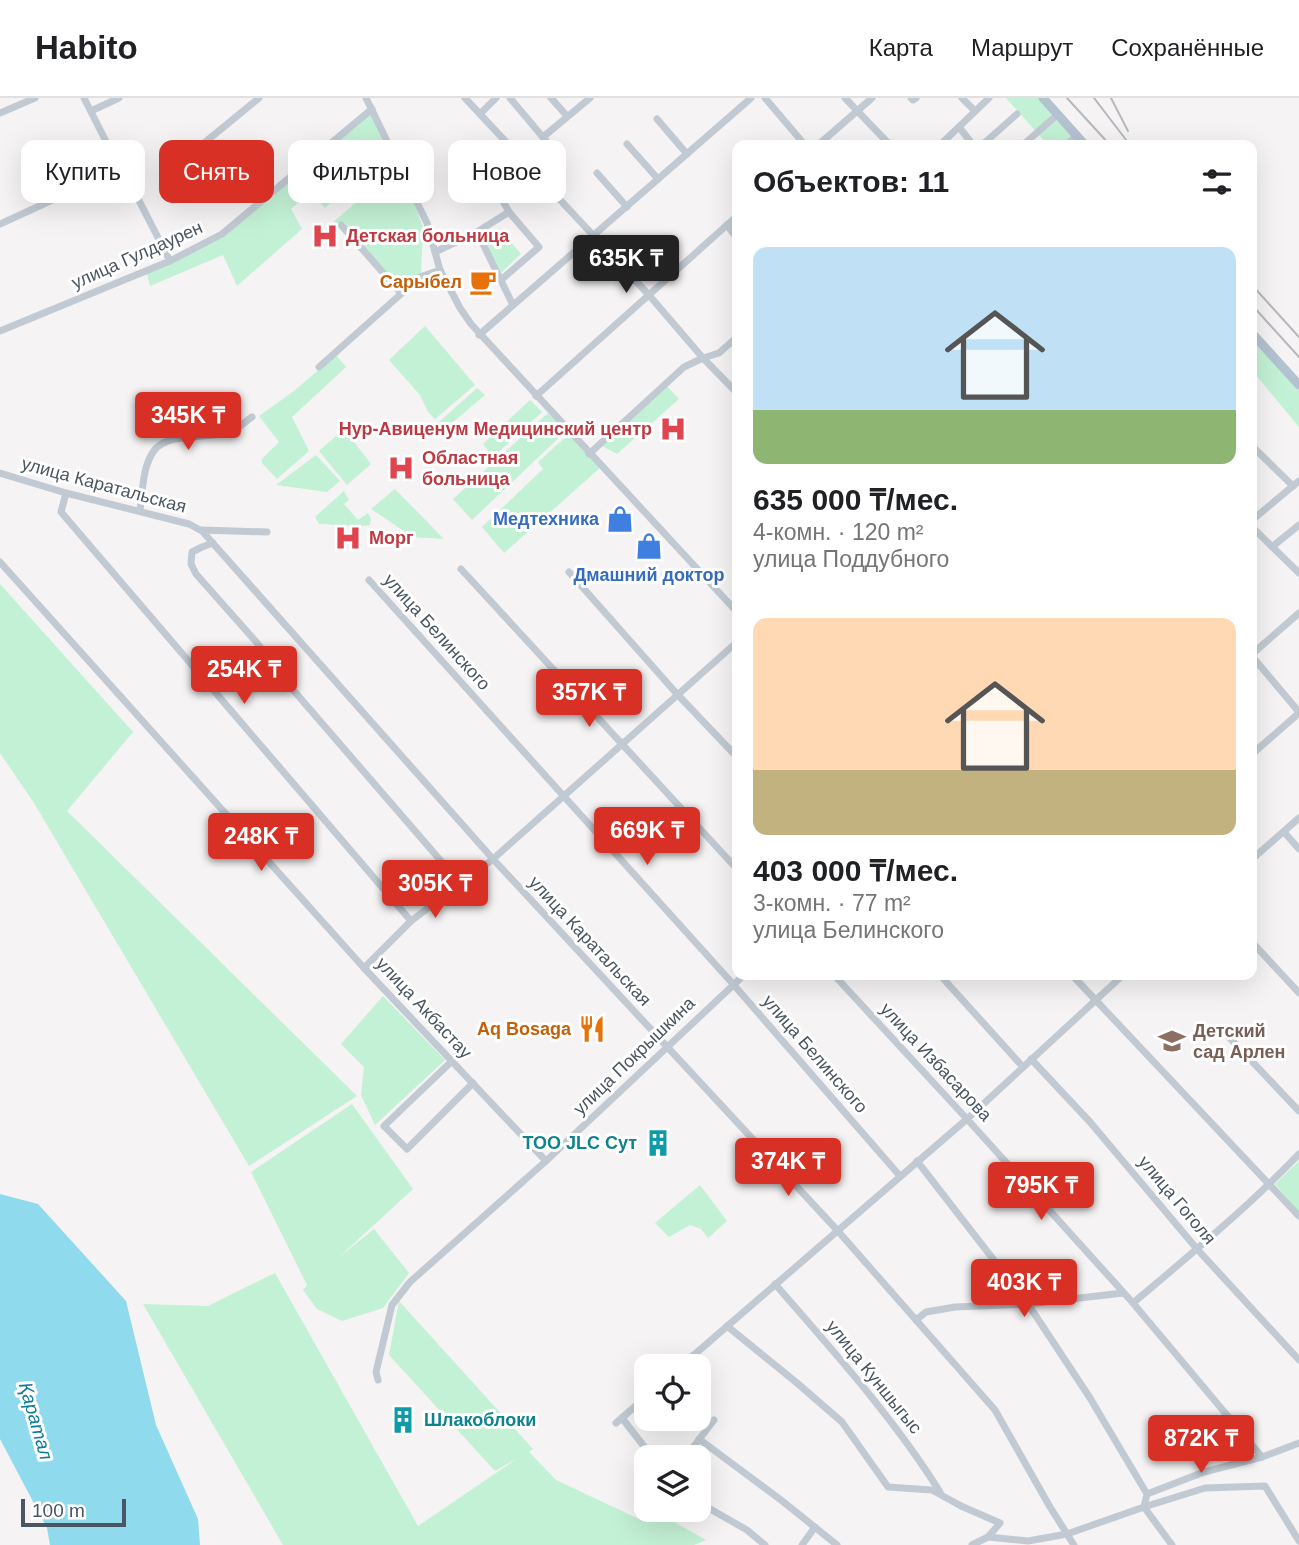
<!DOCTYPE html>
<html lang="ru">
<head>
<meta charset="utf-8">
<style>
  :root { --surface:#fff; --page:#f6f6f6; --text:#202124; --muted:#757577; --line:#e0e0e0; --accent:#d93025 }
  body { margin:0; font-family:Arial,sans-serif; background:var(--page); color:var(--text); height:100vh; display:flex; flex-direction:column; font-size:26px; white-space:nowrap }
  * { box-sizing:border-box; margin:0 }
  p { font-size:23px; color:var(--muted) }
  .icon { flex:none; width:38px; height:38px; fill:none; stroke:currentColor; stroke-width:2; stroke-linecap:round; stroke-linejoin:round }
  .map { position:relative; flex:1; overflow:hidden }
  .side { position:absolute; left:732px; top:42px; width:525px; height:840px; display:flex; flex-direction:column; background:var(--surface); border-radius:14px; box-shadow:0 7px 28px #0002 }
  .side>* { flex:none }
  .banner { position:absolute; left:21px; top:42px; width:606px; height:63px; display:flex; gap:14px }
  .controls { position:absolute; left:634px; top:1256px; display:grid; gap:14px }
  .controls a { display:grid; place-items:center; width:77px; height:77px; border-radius:14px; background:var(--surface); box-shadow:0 7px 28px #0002; font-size:35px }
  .scale { position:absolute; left:21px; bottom:18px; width:105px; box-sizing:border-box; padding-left:7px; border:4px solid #4a5661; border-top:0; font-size:19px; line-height:24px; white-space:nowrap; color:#4a5661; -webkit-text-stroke:5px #fff; paint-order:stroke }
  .price { position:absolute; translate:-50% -60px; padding:0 16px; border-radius:7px; background:var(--accent); color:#fff; font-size:23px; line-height:46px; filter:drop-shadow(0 2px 4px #0008) }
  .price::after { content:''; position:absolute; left:50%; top:42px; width:21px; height:16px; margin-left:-10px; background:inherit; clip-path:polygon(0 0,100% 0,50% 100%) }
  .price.selected { background:#222; color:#fff }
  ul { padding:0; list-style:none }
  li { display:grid; align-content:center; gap:14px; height:371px; padding:0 21px }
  li span { display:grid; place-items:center; height:217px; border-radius:14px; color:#555 }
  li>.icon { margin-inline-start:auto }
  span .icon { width:126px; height:126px; fill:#fffc; stroke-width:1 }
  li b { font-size:30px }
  h2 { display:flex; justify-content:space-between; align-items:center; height:84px; padding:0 21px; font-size:30px }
  .pill { padding:0 24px; border-radius:14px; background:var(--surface); box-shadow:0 7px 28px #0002; font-size:24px; line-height:63px }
  .pill.selected { background:var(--accent); color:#fff }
  header { display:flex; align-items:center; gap:42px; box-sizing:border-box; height:98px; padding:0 35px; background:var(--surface); border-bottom:2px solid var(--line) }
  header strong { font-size:33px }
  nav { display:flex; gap:38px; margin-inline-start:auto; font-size:24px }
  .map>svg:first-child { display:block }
  .green { fill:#c3f1d5 }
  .water { fill:#90daee }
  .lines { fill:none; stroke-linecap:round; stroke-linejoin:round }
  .minor { stroke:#c1cad2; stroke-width:7 }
  .major { stroke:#b3c2d1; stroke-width:9 }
  .rail { stroke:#b5b8bd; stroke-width:2 }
  .labels { text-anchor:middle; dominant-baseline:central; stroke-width:6; stroke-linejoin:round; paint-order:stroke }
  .health-label { font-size:18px; font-weight:bold; fill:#be3a42; stroke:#fff; text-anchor:start }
  .street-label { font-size:18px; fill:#4a5661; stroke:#fff }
  .food-label { font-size:18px; font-weight:bold; fill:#c56008; stroke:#fff; text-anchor:end }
  .shop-label { font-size:18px; font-weight:bold; fill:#366cbe; stroke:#fff; text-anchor:end }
  .education-label { font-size:18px; font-weight:bold; fill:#785e54; stroke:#fff; text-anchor:start }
  .culture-label { font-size:18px; font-weight:bold; fill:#0d838f; stroke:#fff; text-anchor:end }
  .water-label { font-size:19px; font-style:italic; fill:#0c7c9b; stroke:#fff }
</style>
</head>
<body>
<header>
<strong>Habito</strong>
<nav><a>Карта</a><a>Маршрут</a><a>Сохранённые</a></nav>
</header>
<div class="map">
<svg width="1299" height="1447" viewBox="0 0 1299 1447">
  <rect width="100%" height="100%" fill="#f5f3f3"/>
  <g class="green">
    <polygon points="1006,0 1040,0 1073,38 1061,47 1048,47"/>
    <polygon points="371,14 410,95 423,129 421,176 401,193 334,123 376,88 364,73 325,110 311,93 291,111 302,131 237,188 223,157 150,188 147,176 226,136"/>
    <polygon points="499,130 521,156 501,175 484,142"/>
    <polygon points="425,228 475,287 435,321 428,314 420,297 389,262"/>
    <polygon points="1251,236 1299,290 1299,329 1251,271"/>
    <polygon points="336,257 346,269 292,319 309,353 277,381 262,365 262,361 279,344 259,318 294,293"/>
    <polygon points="667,288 679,301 617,356 602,348"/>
    <polygon points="477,290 485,297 446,330 439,324"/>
    <polygon points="530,302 542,314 493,359 483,346"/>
    <polygon points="548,315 566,333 472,422 453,401"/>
    <polygon points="344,331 371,366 347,387 319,353"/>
    <polygon points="569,336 600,370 504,455 482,429 543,371 538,364"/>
    <polygon points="316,357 340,383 327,394 276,387"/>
    <polygon points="395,391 444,441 413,439 371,411"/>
    <path d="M344,393L349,402L344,406L358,422L368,415L371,421L370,427C358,430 333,426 319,426L315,419Z"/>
    <polygon points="0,486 133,634 67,713 357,998 249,1068 34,705 0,655"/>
    <polygon points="383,898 445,962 375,1027 361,997 364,969 341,946"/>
    <polygon points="352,1006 413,1091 338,1160 374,1131 409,1175 383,1210 342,1223 317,1211 303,1192 307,1187 251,1074"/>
    <polygon points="1299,1063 1299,1114 1275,1086"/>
    <polygon points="700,1087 727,1123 708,1140 701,1131 690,1127 669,1139 655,1125"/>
    <polygon points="275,1175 418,1428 518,1360 495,1373 389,1257 399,1203 533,1351 529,1354 556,1382 641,1422 655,1424 669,1421 706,1442 694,1447 283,1447 143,1206 208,1208"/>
  </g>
  <polygon class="water" points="0,1096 38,1106 126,1203 156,1327 198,1421 200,1447 50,1447 47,1430 0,1341"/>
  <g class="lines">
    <g class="minor">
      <polyline points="84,0 120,71 130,85 170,163"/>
      <polyline points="366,0 427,125 440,172 460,210 471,226 737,514"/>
      <polyline points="465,0 648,196 703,260 737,295"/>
      <polyline points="510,0 552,50 529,69"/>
      <polyline points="551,0 567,18"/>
      <polyline points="765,0 805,47"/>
      <polyline points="845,0 890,47"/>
      <polyline points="911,0 913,2 916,0"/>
      <polyline points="962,0 975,13"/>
      <polyline points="91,13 119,0"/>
      <polyline points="0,15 35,0"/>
      <polyline points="480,16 496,0"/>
      <polyline points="657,21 687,56"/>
      <polyline points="959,29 973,47"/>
      <polyline points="543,39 590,0"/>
      <polyline points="627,46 658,81"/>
      <polyline points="818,47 872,0"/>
      <polyline points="940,47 989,0"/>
      <polyline points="982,47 1017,16"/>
      <polyline points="1023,47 1058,16"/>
      <polyline points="1066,47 1077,38"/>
      <polyline points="187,59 259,0"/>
      <polyline points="597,75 627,109"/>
      <polyline points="509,114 500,98 532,72"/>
      <polyline points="0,126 120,71"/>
      <polyline points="341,127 401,195"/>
      <polyline points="727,127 737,140"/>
      <polyline points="477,134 509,114 539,149 501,182"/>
      <polyline points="435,154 477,134 513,207"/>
      <polyline points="0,233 170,163 222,136 372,11"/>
      <polyline points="479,237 751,0"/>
      <polyline points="319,269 420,179 440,172"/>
      <polyline points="536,298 737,118"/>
      <polyline points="1251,347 1293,388"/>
      <polyline points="589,356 684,269 703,260 719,255 737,239"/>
      <polyline points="0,375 66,395 189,426 202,433 493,761 837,1132 995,1312 1050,1409 1074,1447"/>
      <polyline points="66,395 61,414 411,823"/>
      <path d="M140,412C143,393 142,371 153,354C167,332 212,343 234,332C240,329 246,323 252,319"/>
      <polyline points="1251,423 1299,383"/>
      <polyline points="1251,428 1299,475"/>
      <polyline points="201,432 267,434"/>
      <polyline points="213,445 202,449 192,454 191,466 196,476 258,546 288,586 460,785"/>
      <polyline points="1272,449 1299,427"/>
      <polyline points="0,464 364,870 546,1063"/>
      <polyline points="461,471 737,771"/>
      <polyline points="569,474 677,596 737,659"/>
      <polyline points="369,482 733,886 900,1078"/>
      <polyline points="1299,515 1251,557 1299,614"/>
      <polyline points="1251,657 1299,615"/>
      <polyline points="1284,734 1299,751"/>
      <polyline points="1251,762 1299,720"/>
      <polyline points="1251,843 1299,895"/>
      <polyline points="364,870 411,823 493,761 737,544"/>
      <polyline points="834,877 967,1021 1133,1205 1262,1359"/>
      <polyline points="940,877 1023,969"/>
      <polyline points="1072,877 1299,1118"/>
      <polyline points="1226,936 1299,1013"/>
      <polyline points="1031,961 1090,1024 1197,1151 1299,1262"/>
      <polyline points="452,963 384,1028 407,1051 473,985"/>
      <polyline points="917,1063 1028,1206 1090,1300 1147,1396 1144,1409 1172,1447"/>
      <path d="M775,1186C833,1253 893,1319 940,1394"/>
      <path d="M1133,1205C1190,1157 1247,1110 1299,1056"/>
      <polyline points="916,1222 926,1214 955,1209 1028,1206 1123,1195"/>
      <polyline points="727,1228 797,1285 842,1324 888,1389 932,1392 961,1408 1000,1425 988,1439 972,1447"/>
      <polyline points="680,1269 967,1021 1123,877"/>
      <polyline points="378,1282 376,1274 392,1207 410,1184 546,1063 744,877"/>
      <polyline points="622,1320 653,1360"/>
      <polyline points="616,1325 646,1299"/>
      <polyline points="699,1341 781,1402 837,1447"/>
      <polyline points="685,1360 714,1322"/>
      <polyline points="1147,1396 1204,1374 1262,1359 1299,1345"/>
      <polyline points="698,1404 747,1432 765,1447"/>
      <polyline points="988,1439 1028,1443 1067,1436 1144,1409 1205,1390 1265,1388 1299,1443"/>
      <polyline points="802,1447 815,1429"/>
    </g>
    <g class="major">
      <polyline points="1043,0 1085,47"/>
      <polyline points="1251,234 1299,287"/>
    </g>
    <g class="rail">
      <polyline points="1067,0 1110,47"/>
      <polyline points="1094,0 1130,47"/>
      <polyline points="1111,0 1128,33"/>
      <polyline points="1251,186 1299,239"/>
      <polyline points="1251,206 1299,259"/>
    </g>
  </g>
  <defs>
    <symbol id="hospital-bare" viewBox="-9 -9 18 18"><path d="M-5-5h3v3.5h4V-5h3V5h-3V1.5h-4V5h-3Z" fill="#e0444e" stroke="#fff" stroke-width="2.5" paint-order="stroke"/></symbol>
    <symbol id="cafe-bare" viewBox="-9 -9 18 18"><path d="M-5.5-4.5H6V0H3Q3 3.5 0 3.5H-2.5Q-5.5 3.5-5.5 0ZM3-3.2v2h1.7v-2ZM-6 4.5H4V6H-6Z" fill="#e8710a" stroke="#fff" stroke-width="2.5" paint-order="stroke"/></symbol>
    <symbol id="shop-bare" viewBox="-9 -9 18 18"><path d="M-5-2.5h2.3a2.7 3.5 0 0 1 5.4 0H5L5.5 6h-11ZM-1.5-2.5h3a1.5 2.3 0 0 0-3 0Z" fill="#3f7fe0" stroke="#fff" stroke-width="2.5" paint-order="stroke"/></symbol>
    <symbol id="restaurant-bare" viewBox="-9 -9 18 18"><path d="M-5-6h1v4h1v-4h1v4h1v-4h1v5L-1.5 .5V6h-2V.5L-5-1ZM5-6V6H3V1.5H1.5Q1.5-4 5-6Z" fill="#e8710a" stroke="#fff" stroke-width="2.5" paint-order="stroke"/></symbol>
    <symbol id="school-bare" viewBox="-9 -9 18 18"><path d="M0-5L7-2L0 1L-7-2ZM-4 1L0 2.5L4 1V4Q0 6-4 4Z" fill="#8d6e63" stroke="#fff" stroke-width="2.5" paint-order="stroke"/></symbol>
    <symbol id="building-bare" viewBox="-9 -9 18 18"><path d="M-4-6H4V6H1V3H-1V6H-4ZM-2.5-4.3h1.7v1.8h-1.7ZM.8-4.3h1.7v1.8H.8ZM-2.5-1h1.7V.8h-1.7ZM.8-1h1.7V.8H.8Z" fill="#0f9aa8" stroke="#fff" stroke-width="2.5" paint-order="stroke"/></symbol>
  </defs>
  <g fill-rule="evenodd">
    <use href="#hospital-bare" x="306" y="119" width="38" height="38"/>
    <use href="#cafe-bare" x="464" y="165" width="38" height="38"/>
    <use href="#hospital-bare" x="654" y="312" width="38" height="38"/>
    <use href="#hospital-bare" x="382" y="351" width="38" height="38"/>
    <use href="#shop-bare" x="601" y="402" width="38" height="38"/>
    <use href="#hospital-bare" x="329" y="421" width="38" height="38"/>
    <use href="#shop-bare" x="630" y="429" width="38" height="38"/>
    <use href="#restaurant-bare" x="573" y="912" width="38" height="38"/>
    <use href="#school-bare" x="1153" y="924" width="38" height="38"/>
    <use href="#building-bare" x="639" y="1026" width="38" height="38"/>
    <use href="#building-bare" x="384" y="1303" width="38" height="38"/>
  </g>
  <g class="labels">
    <g class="health-label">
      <text x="346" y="138">Детская больница</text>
      <text x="652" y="331" text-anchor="end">Нур-Авиценум Медицинский центр</text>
      <text x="422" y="360">Областная<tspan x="422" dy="21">больница</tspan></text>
      <text x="369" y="440">Морг</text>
    </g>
    <g class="street-label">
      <text transform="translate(137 157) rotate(-24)">улица Гулдаурен</text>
      <text transform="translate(104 387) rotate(15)">улица Каратальская</text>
      <text transform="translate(437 534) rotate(48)">улица Белинского</text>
      <text transform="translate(590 843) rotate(47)">улица Каратальская</text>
      <text transform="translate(424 910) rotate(47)">улица Акбастау</text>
      <text transform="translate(815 956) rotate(49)">улица Белинского</text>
      <text transform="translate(634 958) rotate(-44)">улица Покрышкина</text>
      <text transform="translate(936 964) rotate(47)">улица Избасарова</text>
      <text transform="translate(1177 1102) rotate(50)">улица Гоголя</text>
      <text transform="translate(874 1279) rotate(51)">улица Куншыгыс</text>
    </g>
    <g class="food-label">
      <text x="462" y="184">Сарыбел</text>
      <text x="571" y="931">Aq Bosaga</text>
    </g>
    <g class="shop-label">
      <text x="599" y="421">Медтехника</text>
      <text x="649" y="477" text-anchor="middle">Дмашний доктор</text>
    </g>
    <g class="education-label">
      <text x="1193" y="933">Детский<tspan x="1193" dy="21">сад Арлен</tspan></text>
    </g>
    <g class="culture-label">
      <text x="637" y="1045">ТОО JLC Сут</text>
      <text x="424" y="1322" text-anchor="start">Шлакоблоки</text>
    </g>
    <g class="water-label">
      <text transform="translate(36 1323) rotate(74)">Қаратал</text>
    </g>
  </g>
</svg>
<div class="controls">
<a><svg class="icon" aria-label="locate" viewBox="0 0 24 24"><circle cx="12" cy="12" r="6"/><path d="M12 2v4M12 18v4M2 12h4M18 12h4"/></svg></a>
<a><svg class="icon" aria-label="layers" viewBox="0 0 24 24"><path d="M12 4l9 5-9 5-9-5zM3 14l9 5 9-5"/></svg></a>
</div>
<div class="scale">100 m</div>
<b class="price selected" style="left:626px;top:197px">635K ₸</b>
<b class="price" style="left:188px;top:354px">345K ₸</b>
<b class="price" style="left:244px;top:608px">254K ₸</b>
<b class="price" style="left:589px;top:631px">357K ₸</b>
<b class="price" style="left:647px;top:769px">669K ₸</b>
<b class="price" style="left:261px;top:775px">248K ₸</b>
<b class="price" style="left:435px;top:822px">305K ₸</b>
<b class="price" style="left:788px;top:1100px">374K ₸</b>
<b class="price" style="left:1041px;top:1124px">795K ₸</b>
<b class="price" style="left:1024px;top:1221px">403K ₸</b>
<b class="price" style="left:1201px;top:1377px">872K ₸</b>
<div class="banner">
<a class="pill">Купить</a>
<a class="pill selected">Снять</a>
<a class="pill">Фильтры</a>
<a class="pill">Новое</a>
</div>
<section class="side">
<h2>Объектов: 11<svg class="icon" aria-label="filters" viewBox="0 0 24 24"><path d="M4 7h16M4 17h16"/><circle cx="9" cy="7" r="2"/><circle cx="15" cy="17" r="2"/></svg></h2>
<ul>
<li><span style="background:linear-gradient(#bfe0f5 75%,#8fb573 0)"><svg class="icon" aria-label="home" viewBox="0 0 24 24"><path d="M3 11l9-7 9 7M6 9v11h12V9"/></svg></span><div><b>635 000 ₸/мес.</b><p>4-комн. · 120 m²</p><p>улица Поддубного</p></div></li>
<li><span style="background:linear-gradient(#ffd9b3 70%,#c2b280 0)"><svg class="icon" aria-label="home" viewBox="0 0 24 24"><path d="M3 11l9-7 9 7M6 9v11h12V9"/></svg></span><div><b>403 000 ₸/мес.</b><p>3-комн. · 77 m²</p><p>улица Белинского</p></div></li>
</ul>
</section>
</div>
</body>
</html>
